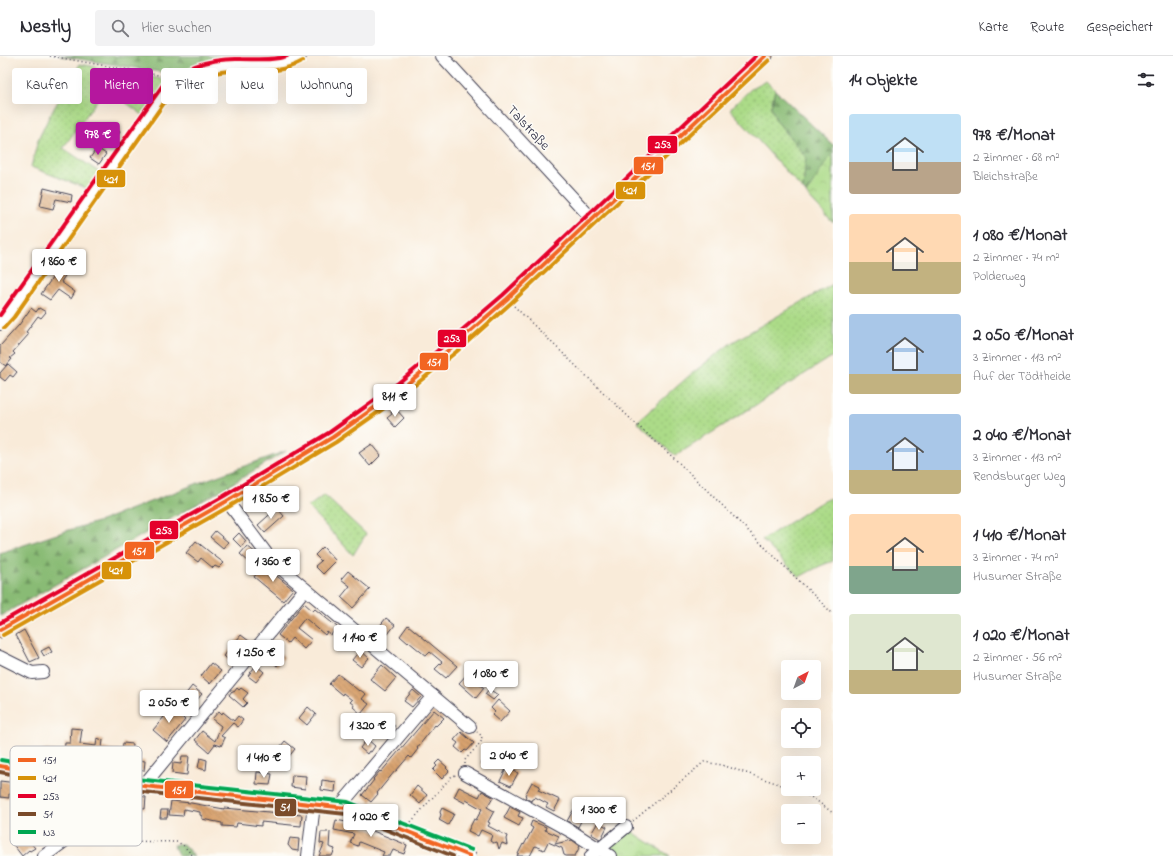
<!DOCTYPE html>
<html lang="de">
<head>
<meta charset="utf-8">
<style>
  :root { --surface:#fff; --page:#f2f2f3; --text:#2b2b33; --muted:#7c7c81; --line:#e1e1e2; --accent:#b5179e }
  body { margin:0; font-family:"Indie Flower",sans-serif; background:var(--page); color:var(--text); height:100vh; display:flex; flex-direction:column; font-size:15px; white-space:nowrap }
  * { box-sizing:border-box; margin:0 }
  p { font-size:13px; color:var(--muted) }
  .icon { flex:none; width:22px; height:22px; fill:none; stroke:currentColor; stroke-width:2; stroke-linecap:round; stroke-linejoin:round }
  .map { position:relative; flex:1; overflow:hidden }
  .details { display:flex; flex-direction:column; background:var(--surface); width:340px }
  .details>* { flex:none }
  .top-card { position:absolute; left:12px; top:12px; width:380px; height:36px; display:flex; gap:8px }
  .needle { width:26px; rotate:41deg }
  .buttons { position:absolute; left:781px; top:604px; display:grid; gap:8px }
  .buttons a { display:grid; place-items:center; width:40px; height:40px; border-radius:4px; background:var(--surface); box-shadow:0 4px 16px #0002; font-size:20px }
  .price { position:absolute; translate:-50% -34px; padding:0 9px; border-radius:4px; background:#fff; color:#222; font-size:13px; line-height:26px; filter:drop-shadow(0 1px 2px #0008) }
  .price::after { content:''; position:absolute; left:50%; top:24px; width:12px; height:9px; margin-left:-6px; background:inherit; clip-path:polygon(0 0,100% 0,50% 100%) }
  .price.active { background:var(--accent); color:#fff }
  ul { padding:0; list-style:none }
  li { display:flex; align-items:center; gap:12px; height:100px; padding:0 16px }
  li span { display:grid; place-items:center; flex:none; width:112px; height:80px; border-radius:4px; color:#555 }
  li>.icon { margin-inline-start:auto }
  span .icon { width:48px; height:48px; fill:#fffc; stroke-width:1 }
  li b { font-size:17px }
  h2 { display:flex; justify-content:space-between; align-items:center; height:48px; padding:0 16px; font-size:17px }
  .pill { padding:0 14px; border-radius:4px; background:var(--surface); box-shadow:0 4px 16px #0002; font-size:14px; line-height:36px }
  .pill.active { background:var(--accent); color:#fff }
  header { display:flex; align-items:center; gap:24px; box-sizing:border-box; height:56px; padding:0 20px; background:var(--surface); border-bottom:1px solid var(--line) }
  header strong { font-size:19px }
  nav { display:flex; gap:22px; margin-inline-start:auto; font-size:14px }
  .search { width:280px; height:36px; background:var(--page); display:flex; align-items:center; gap:10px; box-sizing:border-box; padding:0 14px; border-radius:4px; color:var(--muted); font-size:15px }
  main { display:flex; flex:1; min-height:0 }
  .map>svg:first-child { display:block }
  .grass { fill:url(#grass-dots); stroke:#677e62 }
  .forest { fill:url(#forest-firs); stroke:#566e58 }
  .park { fill:url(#park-crowns); stroke:#677e62 }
  .building { fill:url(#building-back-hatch) }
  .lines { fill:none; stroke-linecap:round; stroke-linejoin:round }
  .minor-casing { stroke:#424053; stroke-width:14 }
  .major-casing { stroke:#424053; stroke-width:17 }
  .path { stroke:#424053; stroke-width:1.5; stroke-dasharray:1 3; stroke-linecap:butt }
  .minor { stroke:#fff; stroke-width:12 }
  .major { stroke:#f8bd89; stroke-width:15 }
  .bus-1-casing { stroke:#fdfcf7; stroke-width:7 }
  .bus-2-casing { stroke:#fdfcf7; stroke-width:7 }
  .bus-3-casing { stroke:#fdfcf7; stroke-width:7 }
  .bus-4-casing { stroke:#fdfcf7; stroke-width:7 }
  .bus-5-casing { stroke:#fdfcf7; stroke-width:7 }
  .bus-1 { stroke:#f26522; stroke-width:4 }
  .bus-2 { stroke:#d79209; stroke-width:4 }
  .bus-3 { stroke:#e4002b; stroke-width:4 }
  .bus-4 { stroke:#7a4b2a; stroke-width:4 }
  .bus-5 { stroke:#00a651; stroke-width:4 }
  .labels { text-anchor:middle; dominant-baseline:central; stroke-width:3; stroke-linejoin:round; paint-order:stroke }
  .street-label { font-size:14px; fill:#22223b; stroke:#fdfcf7 }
  .key { fill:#fdfcf7; stroke:#bbbbbf; stroke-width:1 }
  .key-label { font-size:11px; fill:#22223b }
  .line-badge { stroke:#fdfcf7; stroke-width:1.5 }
  .badge-label { font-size:11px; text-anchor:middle; font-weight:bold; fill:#fff }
</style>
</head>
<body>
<header>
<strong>Nestly</strong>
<div class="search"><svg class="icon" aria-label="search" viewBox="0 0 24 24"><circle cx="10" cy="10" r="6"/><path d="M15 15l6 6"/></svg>Hier suchen</div>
<nav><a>Karte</a><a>Route</a><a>Gespeichert</a></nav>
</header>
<main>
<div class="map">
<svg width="833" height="800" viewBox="0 0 833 800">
  <defs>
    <pattern id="grass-dots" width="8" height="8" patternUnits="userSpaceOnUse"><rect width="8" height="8" fill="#acdb88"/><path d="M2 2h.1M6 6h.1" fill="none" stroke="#94bc76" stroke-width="1.8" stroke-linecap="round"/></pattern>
    <pattern id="forest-firs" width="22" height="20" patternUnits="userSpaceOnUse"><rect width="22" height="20" fill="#89bb74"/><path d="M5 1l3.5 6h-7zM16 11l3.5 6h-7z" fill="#709860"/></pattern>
    <pattern id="park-crowns" width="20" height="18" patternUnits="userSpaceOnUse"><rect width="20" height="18" fill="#acdb88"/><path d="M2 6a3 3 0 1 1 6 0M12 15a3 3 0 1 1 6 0" fill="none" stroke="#94bc76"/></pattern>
    <pattern id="building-back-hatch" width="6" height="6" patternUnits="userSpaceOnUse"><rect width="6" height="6" fill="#d8a26e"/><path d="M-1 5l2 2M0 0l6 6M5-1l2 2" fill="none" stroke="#af845c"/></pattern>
  </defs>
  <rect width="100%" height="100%" fill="#fdfcf7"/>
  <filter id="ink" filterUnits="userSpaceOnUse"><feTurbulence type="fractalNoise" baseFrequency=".025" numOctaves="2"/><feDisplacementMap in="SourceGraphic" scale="8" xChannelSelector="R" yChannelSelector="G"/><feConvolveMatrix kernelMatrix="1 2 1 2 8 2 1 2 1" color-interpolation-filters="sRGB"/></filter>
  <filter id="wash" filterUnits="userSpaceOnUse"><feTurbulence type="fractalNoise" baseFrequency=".012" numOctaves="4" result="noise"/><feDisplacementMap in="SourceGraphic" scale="16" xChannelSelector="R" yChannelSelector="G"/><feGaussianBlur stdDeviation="0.9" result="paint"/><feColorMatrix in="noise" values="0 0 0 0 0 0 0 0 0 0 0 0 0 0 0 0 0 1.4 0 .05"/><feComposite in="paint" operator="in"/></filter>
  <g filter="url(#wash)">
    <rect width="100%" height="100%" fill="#f9ebd9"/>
    <g class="grass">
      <polygon points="80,8 161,23 166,28 143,59 106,32 63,92 102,118 91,134 31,111 38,84 50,59"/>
      <polygon points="766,25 775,34 771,51 776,64 806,101 803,134 730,53 751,33"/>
      <polygon points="833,228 833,300 675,400 637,366 690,319 731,287"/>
      <polygon points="324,439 366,478 353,499 308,451"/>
      <polygon points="833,441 833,505 820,510 799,521 762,484 818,448"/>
    </g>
    <g class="forest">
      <polygon points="60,0 295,0 177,21 167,17"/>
      <polygon points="775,34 833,89 833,166 803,134 806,101 776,64 771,51"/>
      <polygon points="286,395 227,431 0,560 0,497 69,474 101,465 206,424"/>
      <polygon points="183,788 194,800 179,800 173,789"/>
    </g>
    <g class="park">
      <polygon points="833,98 833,167 806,138 828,103"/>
      <polygon points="628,773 670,800 617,800 608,794"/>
    </g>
    <g id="blocks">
      <g class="building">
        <polygon points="108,68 120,76 113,87 101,78"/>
        <polygon points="84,77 90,81 86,88 80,84"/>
        <polygon points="97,92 106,98 99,108 90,102"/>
        <polygon points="44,132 72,139 71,146 56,143 53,153 40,150"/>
        <polygon points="62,207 67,211 70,208 77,213 73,218 68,215 61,226 75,236 71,243 58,234 50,244 41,238 55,218 54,218"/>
        <polygon points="31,252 36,256 39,252 46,256 41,262 38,260 26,276 29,278 13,296 15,298 10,302 12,303 6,310 0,306 0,290 19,269"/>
        <polygon points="8,308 17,316 13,321 10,319 5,325 0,321 0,317"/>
        <polygon points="395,352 404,362 395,371 387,362 392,358 391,356"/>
        <polygon points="372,388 381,399 370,410 359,397"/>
        <polygon points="277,452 284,460 265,477 258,469"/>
        <polygon points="215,475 228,486 223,492 210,481"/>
        <polygon points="239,477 246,485 241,491 233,483"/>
        <polygon points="196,485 216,501 224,507 219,512 215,510 213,512 201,502 198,506 186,497"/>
        <polygon points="247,490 256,497 249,506 240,498"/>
        <polygon points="323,491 336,505 323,518 315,510 321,505 315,499"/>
        <polygon points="263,509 293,533 283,545 254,521"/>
        <polygon points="348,515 370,533 353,552 341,541 350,530 341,523"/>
        <polygon points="304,547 313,555 315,553 337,571 331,579 327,576 325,579 305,562 297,572 312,584 304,593 292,582 288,587 278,579"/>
        <polygon points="386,562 395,569 388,578 379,571"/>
        <polygon points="408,569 457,610 446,622 435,613 442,606 430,596 426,600 409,586 408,587 400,580"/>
        <polygon points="24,574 39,602 30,606 16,579"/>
        <polygon points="241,579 249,585 232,607 224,600"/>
        <polygon points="272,590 284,601 277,610 272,605 273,604 265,598"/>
        <polygon points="49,591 52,596 44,600 41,595"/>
        <polygon points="360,594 369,602 361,611 352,604"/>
        <polygon points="211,607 221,615 210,628 201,620"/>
        <polygon points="256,609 264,616 256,626 248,620"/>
        <polygon points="382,609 396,622 385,635 370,623"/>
        <polygon points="469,616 477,622 474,624 484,632 476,642 459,627"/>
        <polygon points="338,618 359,635 360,634 366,638 362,643 369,648 361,658 353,651 354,649 350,646 352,644 343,637 342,639 329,628"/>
        <polygon points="192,630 202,638 191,651 181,644"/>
        <polygon points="237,632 239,634 241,632 248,637 243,643 247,647 243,651 229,639 232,635 234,636"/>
        <polygon points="489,633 498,639 493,644 485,638"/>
        <polygon points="413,634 421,641 412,651 404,645"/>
        <polygon points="498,644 510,655 500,666 492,659 495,656 491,652"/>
        <polygon points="308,651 316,658 307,669 299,662"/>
        <polygon points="163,652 170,658 174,653 183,660 182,661 185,664 167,686 153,674 164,661 159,657"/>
        <polygon points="434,654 444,662 436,670 435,669 417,692 418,693 411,702 409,700 396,715 395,715 377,737 378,738 371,746 362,739 374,724 373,723 380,715 381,716"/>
        <polygon points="219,655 222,658 223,656 234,665 238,660 243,664 238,671 233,667 221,680 225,682 221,690 215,688 209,696 195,684 202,675 215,685 221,670 212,663"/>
        <polygon points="388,664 395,670 388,678 380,672"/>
        <polygon points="71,672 82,673 80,688 96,690 97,682 103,684 102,692 120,694 118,712 41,704 43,693 64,696 65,687 70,687"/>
        <polygon points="461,676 474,687 467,695 465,694 462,697 455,691 458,687 454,684"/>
        <polygon points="367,683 375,690 371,696 369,695 367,698 360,692"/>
        <polygon points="285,685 295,693 286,704 276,696"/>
        <polygon points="123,687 133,688 132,697 122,695"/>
        <polygon points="132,695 140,696 139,704 145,705 144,715 130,713"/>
        <polygon points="487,697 495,702 490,712 481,707"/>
        <polygon points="182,700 189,700 187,719 172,717 173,707 181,708"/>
        <polygon points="200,702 207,704 206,714 198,712"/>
        <polygon points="439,704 447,711 446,712 449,715 442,723 433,714 437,710 435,708"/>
        <polygon points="507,711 518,717 511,730 500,725"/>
        <polygon points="257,716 272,718 270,729 256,728"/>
        <polygon points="292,719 306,720 305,733 291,731"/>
        <polygon points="322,724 336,726 335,736 321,734"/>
        <polygon points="0,725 52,731 53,730 69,732 68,744 51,742 52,738 32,736 31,740 9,738 9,742 0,741"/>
        <polygon points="532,726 540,730 538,734 560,744 554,755 546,751 548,748 535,741 533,743 532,743 531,745 525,742 526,740 525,739"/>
        <polygon points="417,730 427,739 420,748 410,739"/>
        <polygon points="459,731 479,741 482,735 493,741 487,751 494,755 488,766 490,767 488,770 507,780 506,783 507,789 502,787 499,793 497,786 493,787 490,785 492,779 481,774 478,780 468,775 474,763 476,764 482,753 466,744 465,747 454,741"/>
        <polygon points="97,735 146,741 145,753 138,752 138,751 96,748"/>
        <polygon points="171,745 191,747 224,753 224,752 302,759 301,770 261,766 261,770 237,767 236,771 222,770 222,767 202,763 202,760 200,759 200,756 184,753 183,760 169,759"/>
        <polygon points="510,751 520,756 518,760 523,762 519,770 504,762"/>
        <polygon points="442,752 454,758 448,769 439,764 441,759 440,756"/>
        <polygon points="574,753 584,759 578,771 567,765"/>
        <polygon points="161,754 168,754 167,762 160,762"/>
        <polygon points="336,764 356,768 407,789 404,798 393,794 390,800 382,800 384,796 359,786 358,790 350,787 354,778 334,774"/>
        <polygon points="532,765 546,771 545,774 559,780 555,788 572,784 580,790 575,800 566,800 564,799 562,792 548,786 544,794 535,790 530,800 517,800 523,788 524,789 533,772 530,770"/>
        <polygon points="598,766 607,771 602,781 600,783 591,778"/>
        <polygon points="329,775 330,776 329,791 335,793 332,800 319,800 324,788 320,787 321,776 328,776"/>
        <polygon points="23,778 29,786 30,786 35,792 30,795 29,794 22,800 12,787"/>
        <polygon points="290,782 299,783 298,795 292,794 288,789"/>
      </g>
    </g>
  </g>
  <g filter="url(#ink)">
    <use href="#blocks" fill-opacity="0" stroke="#424053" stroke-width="1"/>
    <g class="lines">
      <defs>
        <g id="minor">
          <polyline points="442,0 593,164"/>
          <path d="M0,268L9,258L167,33C184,18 207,10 230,9C254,8 279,15 300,0"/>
          <polyline points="227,445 272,505 470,671"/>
          <polyline points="0,601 32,617 43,616"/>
          <polyline points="0,710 61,721 347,752 470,800"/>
          <polyline points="465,717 574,777 610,800"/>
          <polyline points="144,729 305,533"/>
          <polyline points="339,751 433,640"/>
          <path d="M44,800C55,792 79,776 84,765C88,752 87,737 88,724"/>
          <polyline points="308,800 314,748"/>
          <polyline points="591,800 626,771"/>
        </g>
        <polyline id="major" points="0,574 227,445 333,381 401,333 452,291 507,243 765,0"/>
      </defs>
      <use href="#minor" class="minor-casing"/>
      <use href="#major" class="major-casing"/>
      <g class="path">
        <polyline points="50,0 164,20 167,22"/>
        <polyline points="514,250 635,367 676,404 833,558"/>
        <polyline points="465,708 465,704 481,686 482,680 477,676"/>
        <polyline points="793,733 813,742 833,757"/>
        <polyline points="633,765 704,706 722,709 788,731"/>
        <polyline points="411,766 452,720 456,719"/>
        <polyline points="91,771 107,780 125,785 177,786 183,789 193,800"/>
      </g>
      <use href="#minor" class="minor"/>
      <use href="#major" class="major"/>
      <defs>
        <g id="bus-1">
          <polyline points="0,574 227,445 333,381 401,333 452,291 507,243 765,0"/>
          <polyline points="0,710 61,721 347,752 470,800"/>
        </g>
        <g id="bus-2">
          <path d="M4,272L14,261L171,37C189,23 209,16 231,15C258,14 278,19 303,5"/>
          <polyline points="3,579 230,450 336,386 404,338 456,296 511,247 769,4"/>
        </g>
        <g id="bus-3">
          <path d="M0,259L163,29C185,10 212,2 241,3C256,3 272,5 287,0"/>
          <polyline points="0,567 224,440 330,376 397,328 448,286 503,239 756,0"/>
        </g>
        <polyline id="bus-4" points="0,716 60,727 346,758 453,800"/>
        <polyline id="bus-5" points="1,704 62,715 348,746 472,794"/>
      </defs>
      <use href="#bus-1" class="bus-1-casing"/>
      <use href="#bus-2" class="bus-2-casing"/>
      <use href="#bus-3" class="bus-3-casing"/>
      <use href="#bus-4" class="bus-4-casing"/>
      <use href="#bus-5" class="bus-5-casing"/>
      <use href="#bus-1" class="bus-1"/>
      <use href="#bus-2" class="bus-2"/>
      <use href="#bus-3" class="bus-3"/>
      <use href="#bus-4" class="bus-4"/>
      <use href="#bus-5" class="bus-5"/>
    </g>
  </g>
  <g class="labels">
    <g class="street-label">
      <text transform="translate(528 72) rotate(47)">Talstraße</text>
    </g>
  </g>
  <rect x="10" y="690" width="132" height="100" rx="6" class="key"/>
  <rect x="18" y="702" width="18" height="4" fill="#f26522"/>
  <rect x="18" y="720" width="18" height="4" fill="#d79209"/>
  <rect x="18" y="738" width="18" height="4" fill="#e4002b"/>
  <rect x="18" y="756" width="18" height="4" fill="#7a4b2a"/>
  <rect x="18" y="774" width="18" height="4" fill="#00a651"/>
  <g class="key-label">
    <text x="43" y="708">151</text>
    <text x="43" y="726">421</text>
    <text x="43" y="744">253</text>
    <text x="43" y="762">51</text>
    <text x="43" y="780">N3</text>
  </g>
  <g class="line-badge">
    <rect x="647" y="79" width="31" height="19" rx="4" fill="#e4002b"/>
    <rect x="633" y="100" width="31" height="19" rx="4" fill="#f26522"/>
    <rect x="96" y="113" width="30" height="19" rx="4" fill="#d79209"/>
    <rect x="615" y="125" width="31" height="19" rx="4" fill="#d79209"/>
    <rect x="437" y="273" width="30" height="19" rx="4" fill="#e4002b"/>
    <rect x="419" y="296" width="30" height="19" rx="4" fill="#f26522"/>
    <rect x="149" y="464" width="30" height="20" rx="4" fill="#e4002b"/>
    <rect x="124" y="485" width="31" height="19" rx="4" fill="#f26522"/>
    <rect x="101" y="505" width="31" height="19" rx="4" fill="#d79209"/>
    <rect x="164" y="724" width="30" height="19" rx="4" fill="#f26522"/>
    <rect x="274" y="742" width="23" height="19" rx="4" fill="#7a4b2a"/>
  </g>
  <g class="badge-label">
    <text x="663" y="92">253</text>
    <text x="648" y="114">151</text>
    <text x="111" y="127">421</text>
    <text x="630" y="138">421</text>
    <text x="452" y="286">253</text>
    <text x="434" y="310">151</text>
    <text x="164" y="478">253</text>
    <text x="139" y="499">151</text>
    <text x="116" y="518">421</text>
    <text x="179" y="738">151</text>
    <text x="285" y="755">51</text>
  </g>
</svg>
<div class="buttons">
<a><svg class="needle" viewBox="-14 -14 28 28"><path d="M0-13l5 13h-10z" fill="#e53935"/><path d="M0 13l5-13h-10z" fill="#7c7c81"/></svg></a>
<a><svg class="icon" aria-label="locate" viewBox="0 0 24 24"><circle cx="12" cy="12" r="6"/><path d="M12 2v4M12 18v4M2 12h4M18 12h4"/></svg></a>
<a>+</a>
<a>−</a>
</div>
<b class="price active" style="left:98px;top:100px">978 €</b>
<b class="price" style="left:59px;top:227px">1 860 €</b>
<b class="price" style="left:395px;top:362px">811 €</b>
<b class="price" style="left:271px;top:464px">1 850 €</b>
<b class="price" style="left:273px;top:527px">1 360 €</b>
<b class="price" style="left:360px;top:603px">1 140 €</b>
<b class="price" style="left:256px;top:618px">1 250 €</b>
<b class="price" style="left:491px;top:639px">1 080 €</b>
<b class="price" style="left:169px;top:668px">2 050 €</b>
<b class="price" style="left:368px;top:691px">1 320 €</b>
<b class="price" style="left:509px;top:721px">2 040 €</b>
<b class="price" style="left:264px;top:723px">1 410 €</b>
<b class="price" style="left:599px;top:775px">1 300 €</b>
<b class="price" style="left:371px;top:782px">1 020 €</b>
<div class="top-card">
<a class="pill">Kaufen</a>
<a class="pill active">Mieten</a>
<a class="pill">Filter</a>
<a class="pill">Neu</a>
<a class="pill">Wohnung</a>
</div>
</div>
<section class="details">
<h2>14 Objekte<svg class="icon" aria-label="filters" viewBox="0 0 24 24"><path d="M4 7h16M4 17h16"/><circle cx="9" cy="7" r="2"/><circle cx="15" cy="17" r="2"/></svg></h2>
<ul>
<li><span style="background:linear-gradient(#bfe0f5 60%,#b9a48a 0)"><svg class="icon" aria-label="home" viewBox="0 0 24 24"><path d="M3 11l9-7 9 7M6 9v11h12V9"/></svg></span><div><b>978 €/Monat</b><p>2 Zimmer · 68 m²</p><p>Bleichstraße</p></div></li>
<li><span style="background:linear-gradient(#ffd9b3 60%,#c2b280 0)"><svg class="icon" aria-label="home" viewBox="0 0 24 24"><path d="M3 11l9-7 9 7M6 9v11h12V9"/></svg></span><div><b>1 080 €/Monat</b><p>2 Zimmer · 74 m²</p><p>Polderweg</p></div></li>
<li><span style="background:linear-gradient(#a9c7e8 75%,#c2b280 0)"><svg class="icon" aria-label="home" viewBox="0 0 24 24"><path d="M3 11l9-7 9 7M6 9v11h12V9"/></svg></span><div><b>2 050 €/Monat</b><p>3 Zimmer · 113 m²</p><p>Auf der Tödtheide</p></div></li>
<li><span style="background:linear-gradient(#a9c7e8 70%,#c2b280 0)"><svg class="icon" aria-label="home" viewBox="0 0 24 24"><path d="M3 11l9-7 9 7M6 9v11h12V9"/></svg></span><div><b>2 040 €/Monat</b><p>3 Zimmer · 113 m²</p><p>Rendsburger Weg</p></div></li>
<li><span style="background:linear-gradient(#ffd9b3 65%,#7fa58c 0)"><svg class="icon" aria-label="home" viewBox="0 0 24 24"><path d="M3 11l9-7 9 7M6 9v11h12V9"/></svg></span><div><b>1 410 €/Monat</b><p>3 Zimmer · 74 m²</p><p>Husumer Straße</p></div></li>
<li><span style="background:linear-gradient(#dfe7d0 70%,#c2b280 0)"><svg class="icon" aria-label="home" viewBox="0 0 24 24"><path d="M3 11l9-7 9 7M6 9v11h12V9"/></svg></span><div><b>1 020 €/Monat</b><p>2 Zimmer · 56 m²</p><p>Husumer Straße</p></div></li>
</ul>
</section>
</main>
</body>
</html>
